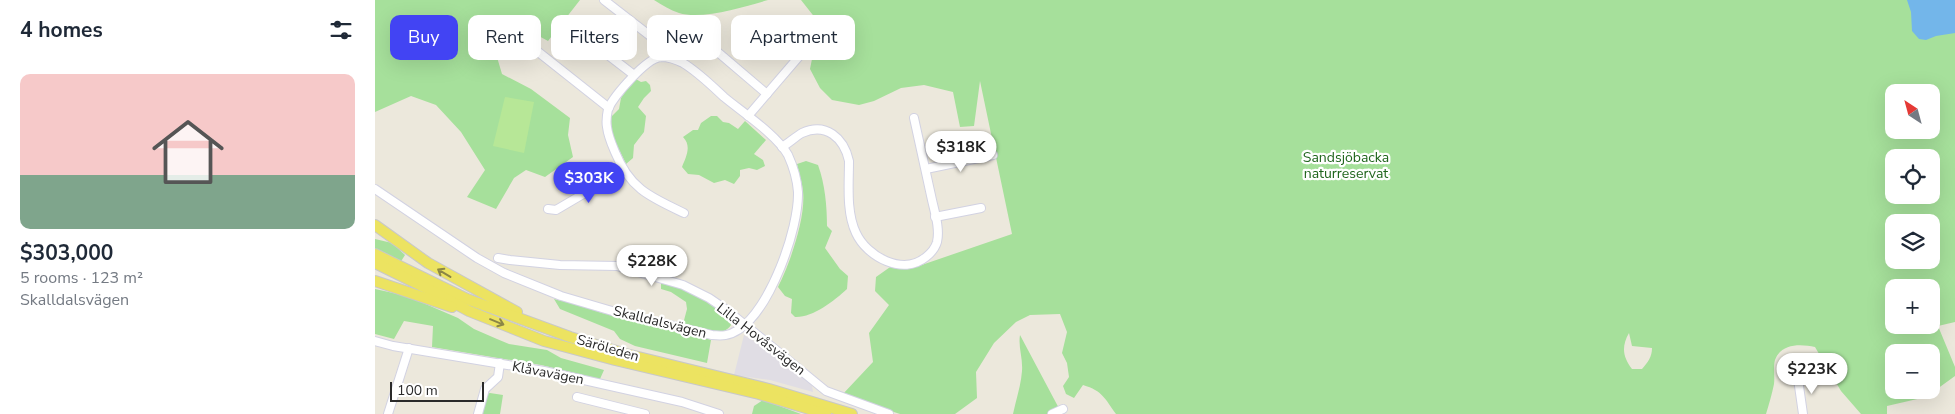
<!DOCTYPE html>
<html lang="en">
<head>
<meta charset="utf-8">
<style>
  :root { --surface:#fff; --page:#f2f2f3; --text:#1f2937; --muted:#747a83; --line:#e0e1e3; --accent:#4244f3 }
  body { margin:0; font-family:"Nunito Sans",sans-serif; background:var(--page); color:var(--text); height:100vh; display:flex; flex-direction:column; font-size:19px; white-space:nowrap }
  * { box-sizing:border-box; margin:0 }
  p { font-size:16px; color:var(--muted) }
  .icon { flex:none; width:28px; height:28px; fill:none; stroke:currentColor; stroke-width:2; stroke-linecap:round; stroke-linejoin:round }
  .map { position:relative; flex:1; overflow:hidden }
  .side { display:flex; flex-direction:column; background:var(--surface); width:375px }
  .side>* { flex:none }
  .guide { position:absolute; left:15px; top:15px; width:475px; height:45px; display:flex; gap:10px }
  .needle { width:32px; rotate:324deg }
  .controls { position:absolute; left:1510px; top:84px; display:grid; gap:10px }
  .controls a { display:grid; place-items:center; width:55px; height:55px; border-radius:10px; background:var(--surface); box-shadow:0 5px 20px #0002; font-size:25px }
  .scale { position:absolute; left:15px; bottom:12px; width:94px; box-sizing:border-box; padding-left:5px; border:2px solid #2a2a2a; border-top:0; font-size:14px; line-height:18px; white-space:nowrap; color:#2a2a2a; -webkit-text-stroke:4px #fff; paint-order:stroke }
  .price { position:absolute; translate:-50% -42px; padding:0 11px; border-radius:18px; background:#fff; color:#222; font-size:16px; line-height:32px; filter:drop-shadow(0 1px 2px #0008) }
  .price::after { content:''; position:absolute; left:50%; top:30px; width:15px; height:11px; margin-left:-8px; background:inherit; clip-path:polygon(0 0,100% 0,50% 100%) }
  .price.selected { background:var(--accent); color:#fff }
  ul { padding:0; list-style:none }
  li { display:grid; align-content:center; gap:10px; height:265px; padding:0 20px }
  li+li { border-top:1px solid var(--line) }
  li span { display:grid; place-items:center; height:155px; border-radius:10px; color:#555 }
  li>.icon { margin-inline-start:auto }
  span .icon { width:90px; height:90px; fill:#fffc; stroke-width:1 }
  li b { font-size:21px }
  h2 { display:flex; justify-content:space-between; align-items:center; height:60px; padding:0 20px; font-size:21px }
  .chip { padding:0 18px; border-radius:10px; background:var(--surface); box-shadow:0 5px 20px #0002; font-size:18px; line-height:45px }
  .chip.selected { background:var(--accent); color:#fff }
  main { display:flex; flex:1; min-height:0 }
  .map>svg:first-child { display:block }
  .industrial { fill:#e0dde4 }
  .green { fill:#a6e09b; fill-rule:evenodd }
  .pitch { fill:#b7e797 }
  .water { fill:#73b6ea }
  .lines { fill:none; stroke-linecap:round; stroke-linejoin:round }
  .minor-casing { stroke:#d2d2e2; stroke-width:10 }
  .major-casing { stroke:#c8c8c8; stroke-width:12 }
  .minor { stroke:#fff; stroke-width:8 }
  .major { stroke:#ece361; stroke-width:10 }
  .oneway { stroke:#8b8646 }
  .labels { text-anchor:middle; dominant-baseline:central; stroke-width:4.5; stroke-linejoin:round; paint-order:stroke }
  .park-label { font-size:14px; fill:#1f651c; stroke:#fff }
  .street-label { font-size:14px; fill:#2a2a2a; stroke:#fff }
</style>
</head>
<body>
<main>
<section class="side">
<h2>4 homes<svg class="icon" aria-label="filters" viewBox="0 0 24 24"><path d="M4 7h16M4 17h16"/><circle cx="9" cy="7" r="2"/><circle cx="15" cy="17" r="2"/></svg></h2>
<ul>
<li><span style="background:linear-gradient(#f6c9c9 65%,#7fa58c 0)"><svg class="icon" aria-label="home" viewBox="0 0 24 24"><path d="M3 11l9-7 9 7M6 9v11h12V9"/></svg></span><div><b>$303,000</b><p>5 rooms · 123 m²</p><p>Skalldalsvägen</p></div></li>
</ul>
</section>
<div class="map">
<svg width="1580" height="414" viewBox="0 0 1580 414">
  <rect width="100%" height="100%" fill="#ece8dc"/>
  <polygon class="industrial" points="369,335 395,350 433,380 437,386 438,392 395,380 359,375"/>
  <g class="green">
    <polygon points="0,0 205,0 173,41 140,23 119,47 127,74 156,89 195,118 193,135 198,157 170,177 151,170 139,178 121,209 92,197 110,170 86,132 61,105 36,96 0,112"/>
    <path d="M279,0H393C369,7 327,20 304,13C295,10 287,5 279,0Z"/>
    <path d="M426,0H1580V322L1563,326L1580,367V376L1551,397L1512,406V414H1486L1466,391L1440,347C1426,344 1406,343 1400,360C1398,367 1400,376 1399,384C1397,394 1394,404 1391,414H741C730,399 728,391 708,385L699,398L691,394L688,386L694,377L692,363L687,353L692,332L685,314L655,315L641,322L619,343L601,372L602,398L580,414H525L467,395L498,362L494,333L514,305L500,291L501,277L518,265L535,269L637,234L605,81L599,126L585,127L578,92L549,85L526,88L499,101L484,105L457,100L445,88L435,69L437,59L456,38ZM1519,92H1556V130H1519ZM1519,158H1556V195H1519ZM1519,222H1556V260H1519ZM1519,288H1556V325H1519ZM1254,333L1257,346L1277,348C1277,357 1273,362 1267,369H1257C1248,357 1246,347 1254,333ZM1519,352H1556V390H1519Z"/>
    <polygon points="259,78 266,82 271,81 275,85 276,91 269,98 263,107 271,116 269,132 259,145 258,158 251,164 237,135 236,117 244,109 246,98"/>
    <path d="M336,116H342L348,122L354,123L363,129L370,121L391,140L379,154L388,160L390,166L382,170L374,168L365,170V176L359,184L350,180L339,183L324,175L313,174L307,167C311,157 317,146 308,137L318,130H323L326,123Z"/>
    <path d="M431,161L443,165C450,184 452,206 452,226L457,231L450,248L465,269L473,276L472,289C459,301 437,318 420,317L416,313L417,299L410,296L403,287C415,263 431,218 428,191C427,182 424,173 422,164Z"/>
    <polygon points="0,239 17,243 30,255 25,263 0,249"/>
    <path d="M286,282C304,286 351,307 356,325C346,340 322,328 308,324L312,309L311,302L296,292L286,289Z"/>
    <polygon points="0,289 32,296 83,318 99,329 122,339 134,344 172,350 186,358 229,370 225,379 166,365 57,347 58,326 29,321 19,339 0,334"/>
    <polygon points="179,299 205,305 227,313 258,318 297,331 317,334 336,340 332,363 260,346 245,339 239,331 185,309"/>
    <path d="M645,335L687,414H638C641,400 646,385 647,371C648,358 643,347 645,335Z"/>
    <polygon points="115,393 128,395 125,414 105,414 109,395"/>
    <polygon points="388,400 426,414 377,414 379,406"/>
  </g>
  <polygon class="pitch" points="130,97 159,102 149,153 118,146"/>
  <polygon class="water" points="1532,0 1580,0 1580,33 1561,36 1551,40 1544,39 1537,31 1536,12"/>
  <g class="lines">
    <defs>
      <g id="minor">
        <polyline points="229,0 274,35 279,40 286,57"/>
        <polyline points="318,31 392,94"/>
        <polyline points="207,35 259,75"/>
        <polyline points="157,47 234,108"/>
        <polyline points="373,116 427,53 392,23"/>
        <path d="M407,147C414,143 420,137 427,133C451,122 469,138 474,161C474,184 471,212 481,233C492,257 528,276 551,257C556,253 560,249 562,242C565,229 560,213 557,200C551,173 545,145 539,118"/>
        <polyline points="551,169 618,155"/>
        <path d="M0,189L102,258L129,273L186,296L237,311L337,335C347,336 354,336 363,330C395,310 424,229 423,192C422,179 418,166 413,155C402,135 367,112 349,97C336,85 323,72 308,63C302,60 293,57 286,57C271,58 239,96 233,109C232,114 231,122 232,127C233,136 237,145 240,152C255,189 275,197 309,213"/>
        <polyline points="173,209 181,210 249,170"/>
        <polyline points="560,217 606,208"/>
        <polyline points="123,258 135,260 185,265 242,266 308,285 334,298 353,311 451,391 514,414"/>
        <polyline points="0,341 18,346 169,371 307,402 344,414"/>
        <polyline points="1423,379 1428,414"/>
        <polyline points="202,397 270,414"/>
        <polyline points="13,414 34,348"/>
        <polyline points="103,414 110,389 123,377 125,363"/>
        <polyline points="677,414 688,409"/>
      </g>
      <g id="major">
        <polyline points="0,225 53,263 142,312"/>
        <polyline points="0,254 92,299 195,337 251,354 394,389 477,414"/>
        <polyline points="0,263 57,291 94,311 169,341 240,360 384,394 451,414"/>
        <polyline points="0,281 77,307"/>
      </g>
    </defs>
    <use href="#minor" class="minor-casing"/>
    <use href="#major" class="major-casing"/>
    <use href="#minor" class="minor"/>
    <use href="#major" class="major"/>
  </g>
  <defs><path id="oneway-shaft" d="M-6 0H5M1.5-3L5.5 0L1.5 3" fill="none" stroke-width="1.6" stroke-linecap="round" stroke-linejoin="round" transform="scale(1.25)"/></defs>
  <g class="oneway">
    <use href="#oneway-shaft" transform="translate(69 273) rotate(-149)"/>
    <use href="#oneway-shaft" transform="translate(122 322) rotate(22)"/>
  </g>
  <g class="labels">
    <g class="park-label">
      <text x="971" y="157">Sandsjöbacka<tspan x="971" dy="16">naturreservat</tspan></text>
    </g>
    <g class="street-label">
      <text transform="translate(285 322) rotate(14)">Skalldalsvägen</text>
      <text transform="translate(386 339) rotate(38)">Lilla Hovåsvägen</text>
      <text transform="translate(233 348) rotate(16)">Säröleden</text>
      <text transform="translate(173 373) rotate(11)">Klåvavägen</text>
    </g>
  </g>
</svg>
<div class="controls">
<a><svg class="needle" viewBox="-14 -14 28 28"><path d="M0-13l5 13h-10z" fill="#e53935"/><path d="M0 13l5-13h-10z" fill="#747a83"/></svg></a>
<a><svg class="icon" aria-label="locate" viewBox="0 0 24 24"><circle cx="12" cy="12" r="6"/><path d="M12 2v4M12 18v4M2 12h4M18 12h4"/></svg></a>
<a><svg class="icon" aria-label="layers" viewBox="0 0 24 24"><path d="M12 4l9 5-9 5-9-5zM3 14l9 5 9-5"/></svg></a>
<a>+</a>
<a>−</a>
</div>
<div class="scale">100 m</div>
<b class="price" style="left:586px;top:173px">$318K</b>
<b class="price selected" style="left:214px;top:204px">$303K</b>
<b class="price" style="left:277px;top:287px">$228K</b>
<b class="price" style="left:1437px;top:395px">$223K</b>
<div class="guide">
<a class="chip selected">Buy</a>
<a class="chip">Rent</a>
<a class="chip">Filters</a>
<a class="chip">New</a>
<a class="chip">Apartment</a>
</div>
</div>
</main>
</body>
</html>
